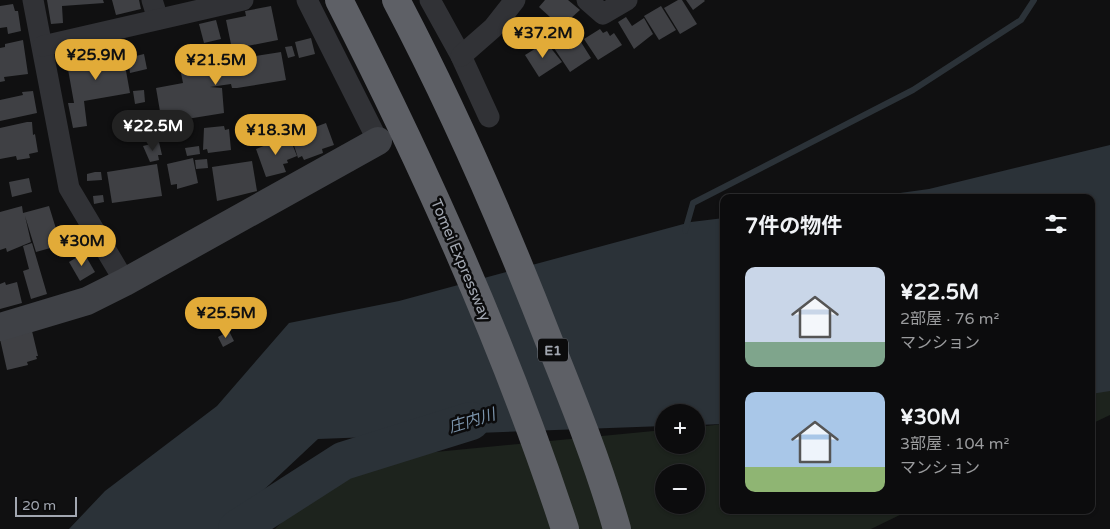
<!DOCTYPE html>
<html lang="ja">
<head>
<meta charset="utf-8">
<style>
  :root { --surface:#0c0c0d; --page:#151516; --text:#f1f3f6; --muted:#9a9b9d; --line:#2c2c2e; --accent:#e2ab38 }
  body { margin:0; font-family:"Varela Round","Noto Sans JP",sans-serif; background:var(--page); color:var(--text); height:100vh; display:flex; flex-direction:column; font-size:19px; white-space:nowrap }
  * { box-sizing:border-box; margin:0 }
  p { font-size:16px; color:var(--muted) }
  .icon { flex:none; width:28px; height:28px; fill:none; stroke:currentColor; stroke-width:2; stroke-linecap:round; stroke-linejoin:round }
  .map { position:relative; flex:1; overflow:hidden }
  .sheet { position:absolute; left:720px; top:194px; width:375px; height:320px; display:flex; flex-direction:column; background:var(--surface); border-radius:10px; box-shadow:0 1px 4px #0004,0 0 0 1px var(--line) }
  .sheet>* { flex:none }
  .buttons { position:absolute; left:655px; top:404px; display:grid; gap:10px }
  .buttons a { display:grid; place-items:center; width:50px; height:50px; border-radius:50%; background:var(--surface); box-shadow:0 1px 4px #0004,0 0 0 1px var(--line); font-size:25px }
  .scale { position:absolute; left:15px; bottom:12px; width:62px; box-sizing:border-box; padding-left:5px; border:2px solid #a2a7b1; border-top:0; font-size:14px; line-height:18px; white-space:nowrap; color:#a2a7b1; -webkit-text-stroke:4px #0b0b0c; paint-order:stroke }
  .price { position:absolute; translate:-50% -42px; padding:0 11px; border-radius:18px; background:var(--accent); color:#111; font-size:16px; line-height:32px; filter:drop-shadow(0 1px 2px #0008) }
  .price::after { content:''; position:absolute; left:50%; top:30px; width:15px; height:11px; margin-left:-8px; background:inherit; clip-path:polygon(0 0,100% 0,50% 100%) }
  .price.on { background:#222; color:#fff }
  ul { padding:0; list-style:none }
  li { display:flex; align-items:center; gap:15px; height:125px; padding:0 25px }
  li span { display:grid; place-items:center; flex:none; width:140px; height:100px; border-radius:10px; color:#555 }
  li>.icon { margin-inline-start:auto }
  span .icon { width:60px; height:60px; fill:#fffc; stroke-width:1 }
  li b { font-size:21px }
  h2 { display:flex; justify-content:space-between; align-items:center; height:60px; padding:0 25px; font-size:21px }
  .map>svg:first-child { display:block }
  .green { fill:#1d231d; fill-rule:evenodd }
  .water { fill:#2b3238 }
  .lines { fill:none; stroke-linecap:round; stroke-linejoin:round }
  .stream { stroke:#2b3238; stroke-width:6 }
  .river { stroke:#2b3238; stroke-width:38 }
  .building { fill:#3f4044 }
  .street { stroke:#313236; stroke-width:21 }
  .secondary { stroke:#3f4146; stroke-width:28 }
  .highway { stroke:#5e6066; stroke-width:28 }
  .labels { text-anchor:middle; dominant-baseline:central; stroke-width:5; stroke-linejoin:round; paint-order:stroke }
  .shield { fill:#0b0b0c; stroke:#757880; stroke-width:1 }
  .shield-label { font-size:14px; font-weight:bold; fill:#a2a7b1 }
  .street-label { font-size:15px; fill:#a2a7b1; stroke:#0b0b0c }
  .water-label { font-size:16px; font-style:italic; fill:#7b93aa; stroke:#0b0b0c }
</style>
</head>
<body>
<div class="map">
<svg width="1110" height="529" viewBox="0 0 1110 529">
  <rect width="100%" height="100%" fill="#101011"/>
  <g class="green">
    <polygon points="1110,386 1110,415 1091,424 1091,388"/>
    <path d="M724,424V510H910L871,529H275L343,461L664,430V445H696V427ZM664,472H696V505H664Z"/>
  </g>
  <g class="water">
    <polygon points="1110,145 1110,391 1091,394 1091,198 871,197 929,189"/>
    <polygon points="724,218 724,424 696,425 696,412 664,412 664,426 318,439 240,512 228,529 69,529 105,491 217,406 289,323 399,301 691,222"/>
  </g>
  <g class="lines">
    <polyline class="stream" points="685,231 693,203 913,90 1021,20 1034,0"/>
    <polyline class="river" points="237,529 343,461 471,421"/>
  </g>
  <g class="building">
    <polygon points="47,0 103,0 104,3 62,6 63,23 51,24"/>
    <polygon points="112,0 139,0 141,9 116,15"/>
    <polygon points="545,0 568,0 580,10 561,27 539,7"/>
    <polygon points="678,0 682,0 697,24 680,34 664,8"/>
    <polygon points="686,0 704,0 705,1 693,10"/>
    <polygon points="13,4 15,11 18,11 21,31 8,34 7,27 0,28 0,6"/>
    <polygon points="271,6 278,40 232,49 226,20 246,16 245,11"/>
    <polygon points="661,6 676,30 659,40 644,16"/>
    <polygon points="626,17 632,26 644,18 653,34 634,49 618,22"/>
    <polygon points="216,20 221,39 204,43 199,24"/>
    <polygon points="600,29 603,33 607,31 610,36 614,33 622,45 598,60 584,39"/>
    <polygon points="311,38 315,54 299,58 295,42"/>
    <polygon points="579,39 591,58 570,72 554,48 563,42 566,47"/>
    <polygon points="23,40 28,74 4,77 5,81 0,82 0,48 5,47 5,44"/>
    <polygon points="546,42 562,62 539,77 525,55"/>
    <polygon points="121,43 130,93 84,101 87,126 73,128 68,103 74,103 66,58 77,56 78,64 103,60 100,47"/>
    <polygon points="292,46 295,56 288,58 285,47"/>
    <polygon points="281,52 286,80 237,88 232,88 231,84 210,87 222,88 224,113 162,123 156,88 183,83 181,73 228,65 231,64 230,60"/>
    <polygon points="144,54 147,69 130,73 128,58"/>
    <polygon points="144,90 145,102 135,104 133,91"/>
    <polygon points="33,91 37,113 0,121 0,100 23,95 22,92"/>
    <polygon points="158,113 159,137 141,139 135,115"/>
    <polygon points="27,122 32,122 33,135 35,134 38,152 29,154 30,158 17,160 16,156 0,159 0,128"/>
    <polygon points="326,123 334,145 322,149 323,153 304,160 302,156 298,158 291,136"/>
    <polygon points="224,126 225,130 229,129 231,150 208,153 207,149 203,150 204,128"/>
    <polygon points="289,136 297,156 287,160 288,163 283,164 286,172 266,177 256,149"/>
    <polygon points="159,142 162,155 158,155 159,160 150,162 143,146"/>
    <polygon points="199,146 200,154 187,156 185,148"/>
    <polygon points="193,158 198,183 177,189 177,184 171,185 167,164"/>
    <polygon points="207,159 208,168 196,169 195,160"/>
    <polygon points="252,161 257,191 217,201 212,167"/>
    <polygon points="157,164 162,196 112,203 107,172"/>
    <polygon points="95,172 101,172 102,180 87,181 87,174"/>
    <polygon points="29,178 32,192 12,197 9,182"/>
    <polygon points="103,195 104,202 94,204 93,196"/>
    <polygon points="22,206 23,213 49,206 61,245 36,252 25,216 31,242 7,252 6,248 0,250 0,212"/>
    <polygon points="32,243 47,294 31,299 23,271 29,269 23,246"/>
    <polygon points="84,253 95,272 80,281 69,262"/>
    <polygon points="5,282 6,285 17,282 22,303 0,309 0,284"/>
    <polygon points="32,331 38,356 36,356 37,359 27,362 28,365 7,370 0,339"/>
    <polygon points="229,331 234,341 223,347 218,337"/>
  </g>
  <g class="lines">
    <g class="street">
      <polyline points="33,0 69,188 125,282"/>
      <polyline points="152,0 158,19"/>
      <polyline points="307,0 378,141"/>
      <polyline points="430,0 461,56 489,117"/>
      <polyline points="587,0 603,14 627,0"/>
      <polyline points="43,46 243,0"/>
      <polyline points="461,56 493,28 515,0"/>
    </g>
    <polyline class="secondary" points="0,327 87,301 125,282 378,141"/>
    <g class="highway">
      <path d="M339,0C426,170 506,347 565,529"/>
      <path d="M396,0C454,110 504,225 549,341C574,403 599,465 617,529"/>
    </g>
  </g>
  <g class="labels">
    <rect class="shield" x="538" y="338.5" width="30" height="23" rx="4"/>
    <g class="shield-label">
      <text x="553" y="350">E1</text>
    </g>
    <g class="street-label">
      <text transform="translate(461 260) rotate(67)">Tomei Expressway</text>
    </g>
    <g class="water-label">
      <text transform="translate(472 421) rotate(-17)">庄内川</text>
    </g>
  </g>
</svg>
<div class="buttons">
<a>+</a>
<a>−</a>
</div>
<div class="scale">20 m</div>
<b class="price" style="left:543px;top:59px">¥37.2M</b>
<b class="price" style="left:96px;top:81px">¥25.9M</b>
<b class="price" style="left:216px;top:86px">¥21.5M</b>
<b class="price on" style="left:153px;top:152px">¥22.5M</b>
<b class="price" style="left:276px;top:156px">¥18.3M</b>
<b class="price" style="left:82px;top:267px">¥30M</b>
<b class="price" style="left:226px;top:339px">¥25.5M</b>
<section class="sheet">
<h2>7件の物件<svg class="icon" aria-label="filters" viewBox="0 0 24 24"><path d="M4 7h16M4 17h16"/><circle cx="9" cy="7" r="2"/><circle cx="15" cy="17" r="2"/></svg></h2>
<ul>
<li><span style="background:linear-gradient(#c9d6e8 75%,#7fa58c 0)"><svg class="icon" aria-label="home" viewBox="0 0 24 24"><path d="M3 11l9-7 9 7M6 9v11h12V9"/></svg></span><div><b>¥22.5M</b><p>2部屋 · 76 m²</p><p>マンション</p></div></li>
<li><span style="background:linear-gradient(#a9c7e8 75%,#8fb573 0)"><svg class="icon" aria-label="home" viewBox="0 0 24 24"><path d="M3 11l9-7 9 7M6 9v11h12V9"/></svg></span><div><b>¥30M</b><p>3部屋 · 104 m²</p><p>マンション</p></div></li>
</ul>
</section>
</div>
</body>
</html>
